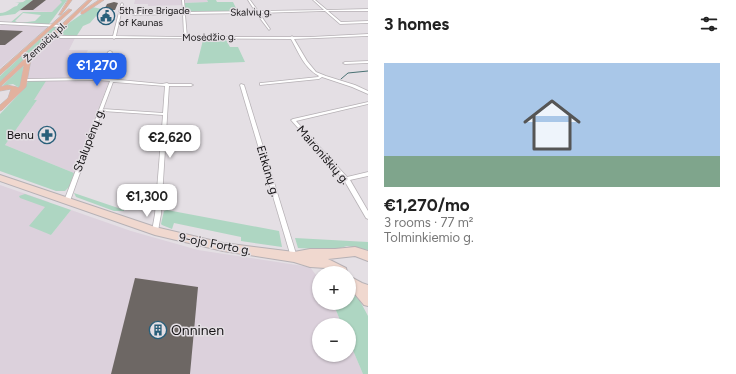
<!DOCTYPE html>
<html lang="en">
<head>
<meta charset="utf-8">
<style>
  :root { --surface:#fff; --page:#f6f6f6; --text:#222; --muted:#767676; --line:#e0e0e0; --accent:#2563eb }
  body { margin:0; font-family:Figtree,sans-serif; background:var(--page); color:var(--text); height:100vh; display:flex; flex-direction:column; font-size:15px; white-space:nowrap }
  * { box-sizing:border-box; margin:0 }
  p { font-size:13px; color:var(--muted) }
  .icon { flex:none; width:22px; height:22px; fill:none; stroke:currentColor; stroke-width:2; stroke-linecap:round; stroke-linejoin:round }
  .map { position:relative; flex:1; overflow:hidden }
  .panel { display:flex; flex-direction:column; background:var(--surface); width:368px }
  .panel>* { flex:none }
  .fabs { position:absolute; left:312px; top:266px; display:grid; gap:8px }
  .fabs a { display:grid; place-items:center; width:44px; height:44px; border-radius:50%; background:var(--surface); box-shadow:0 1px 3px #0004; font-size:20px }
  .price { position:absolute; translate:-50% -34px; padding:0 9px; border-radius:8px; background:#fff; color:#222; font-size:13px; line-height:26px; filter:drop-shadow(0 1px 2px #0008) }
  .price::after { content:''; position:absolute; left:50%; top:24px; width:12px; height:9px; margin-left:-6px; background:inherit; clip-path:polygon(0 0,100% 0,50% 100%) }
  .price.on { background:var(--accent); color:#fff }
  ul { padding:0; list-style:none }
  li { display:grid; align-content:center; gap:8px; height:212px; padding:0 16px }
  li+li { border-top:1px solid var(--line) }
  li span { display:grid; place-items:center; height:124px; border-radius:0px; color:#555 }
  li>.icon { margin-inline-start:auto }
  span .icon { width:72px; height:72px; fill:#fffc; stroke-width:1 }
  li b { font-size:17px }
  h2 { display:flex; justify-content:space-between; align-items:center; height:48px; padding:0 16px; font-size:17px }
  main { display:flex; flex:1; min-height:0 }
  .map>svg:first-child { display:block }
  .built { fill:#dcd1dc }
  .green { fill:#aed6c2 }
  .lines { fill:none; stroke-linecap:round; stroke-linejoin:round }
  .stream { stroke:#497173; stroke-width:1 }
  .building { fill:#6d6764 }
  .minor-casing { stroke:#b6b1b5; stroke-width:1.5 }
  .secondary-casing { stroke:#b6b1b5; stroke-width:2 }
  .primary-casing { stroke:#bebdbe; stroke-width:1 }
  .minor { fill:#fff; fill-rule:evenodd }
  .secondary { fill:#f0d8cf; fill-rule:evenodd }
  .primary { fill:#e2b19e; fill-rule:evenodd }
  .labels { text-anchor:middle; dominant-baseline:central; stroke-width:3; stroke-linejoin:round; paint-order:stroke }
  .far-poi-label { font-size:10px; fill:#171517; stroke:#e4dfe4; text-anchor:start }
  .far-street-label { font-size:10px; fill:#171517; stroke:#e4dfe4 }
  .poi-label { font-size:12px; fill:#171517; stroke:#e4dfe4; text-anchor:end }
  .street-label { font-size:12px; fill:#171517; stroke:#e4dfe4 }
  .near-poi-label { font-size:14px; fill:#171517; stroke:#e4dfe4; text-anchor:start }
</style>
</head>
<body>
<main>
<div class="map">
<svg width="368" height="374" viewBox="0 0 368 374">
  <rect width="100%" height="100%" fill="#e4dfe4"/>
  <g class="built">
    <polygon points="31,0 64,0 56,12 16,11"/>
    <polygon points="135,0 207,0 208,2 185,3 185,5 148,6 148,4 134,4"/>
    <polygon points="2,24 47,26 48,27 0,68 0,26"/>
    <polygon points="59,38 75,38 69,50 88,50 80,65 100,66 95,81 109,81 74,173 5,145 37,100 34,100 30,81 28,81 27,69 31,59 54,39"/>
    <polygon points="0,185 49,202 51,235 71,210 131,231 198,250 310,267 319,279 319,303 333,303 342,325 319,325 319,355 349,355 349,341 363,374 0,374"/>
  </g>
  <g class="green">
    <path d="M26,0H33L15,14L0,16V13C8,13 11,7 17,6L19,3H15L23,2Z"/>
    <polygon points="60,0 67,0 49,24 20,23 35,21 41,15 23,13 15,21 19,23 10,23 23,12 52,12 62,2"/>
    <polygon points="207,0 216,0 217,2 233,2 238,12 186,12 184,3 208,2"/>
    <polygon points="92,7 102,9 90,23 83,26 76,37 59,34 69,23"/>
    <polygon points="53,27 58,27 0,82 0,76"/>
    <polygon points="203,40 226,40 230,47 238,47 245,62 197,64"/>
    <polygon points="23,66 22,82 19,90 18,87 13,84 2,86"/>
    <polygon points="28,81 46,81 34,100 37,100 5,145 74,173 69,187 65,191 56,191 0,171 0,114 25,88"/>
    <polygon points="74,193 124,210 124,211 114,211 76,197"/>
    <polygon points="25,194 71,210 51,235 29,226 45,207 20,198 19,196"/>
    <polygon points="167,210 279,231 282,247 241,241 241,237 174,223 172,229 162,225 161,224 164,211"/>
    <polygon points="295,238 368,242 368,250 347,246 334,250 298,248"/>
    <polygon points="349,289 360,301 368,316 368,374 363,374 349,341 349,325 342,325 333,303 349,303"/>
  </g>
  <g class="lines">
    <polyline class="stream" points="341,79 348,73 368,71"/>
  </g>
  <g class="building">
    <polygon points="33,0 46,0 33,10 20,10"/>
    <polygon points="114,2 118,3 115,10 112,10 109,19 100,19 107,4"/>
    <polygon points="0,30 23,31 5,45 0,45"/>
    <polygon points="135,278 198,287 190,374 111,374"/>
  </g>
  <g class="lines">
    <defs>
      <g id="minor">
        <path d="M182,0H184L185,12L255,11L248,0H250L258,11L324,10L313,0H315L327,10L368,9V11H328L341,22L368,21V23L340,24L325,11L259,13L270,29L269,30L256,13L185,14L187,37H291L292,36L293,37H310L368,34V36L294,39L307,61L316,72L326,76L355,85L368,91V94L352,87L322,77L319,79L260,85V83H261L318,77L319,76C304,68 299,53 291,39L115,38L114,39L113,38H50L49,37L50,36H113L121,4L122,3L123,4L116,36L184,37L183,14L133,15L132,14L133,13L183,12Z"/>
        <polygon points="0,22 62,25 63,26 62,27 0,24"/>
        <path d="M110,51L112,52L99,78L162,84L167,83L169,84H191L193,85L191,86H169L161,214L158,231L157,233L155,234L153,233L152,231L155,214L163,115L102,111L70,201L69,203H65L64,201L110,81L97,80L25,81L23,80L25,79L96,78L108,52ZM113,82L165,86L163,113L103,109Z"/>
        <polygon points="368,61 368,63 345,64 343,63 345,62"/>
        <polygon points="241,84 244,85 297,257 296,259 294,260 292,259 291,257 240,85"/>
        <polygon points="368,102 368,104 296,121 347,177 368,172 368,176 350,180 368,211 368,219 366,218 344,180 291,120 293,119"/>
      </g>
      <g id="secondary">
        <polygon points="0,175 155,227 223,243 294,252 310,249 335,249 355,247 368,251 368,261 355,256 328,259 346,268 347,272 334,273 326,268 310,267 294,262 223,251 155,235 0,181"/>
        <polygon points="349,276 362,283 368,285 368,306 364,305 349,287"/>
      </g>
      <g id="primary">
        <polygon points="68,0 72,0 61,15 59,15"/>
        <polygon points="88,0 92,0 31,59 26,87 2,110 0,111 0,105 8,98 11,89 0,91 0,87 7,85 17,87 18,88 20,86 24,65 0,87 0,82"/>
        <polygon points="99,0 104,0 83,14 81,14 81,12"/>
        <polygon points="69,9 72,10 0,75 0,70"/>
      </g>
    </defs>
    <use href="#minor" class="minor-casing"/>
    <use href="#secondary" class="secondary-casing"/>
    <use href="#primary" class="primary-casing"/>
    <use href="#minor" class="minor"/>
    <use href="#secondary" class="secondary"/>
    <use href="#primary" class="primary"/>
  </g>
  <defs>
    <symbol id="civic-ring" viewBox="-11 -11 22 22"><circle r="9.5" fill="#e4dfe4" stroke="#295f7a" stroke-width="1.5"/><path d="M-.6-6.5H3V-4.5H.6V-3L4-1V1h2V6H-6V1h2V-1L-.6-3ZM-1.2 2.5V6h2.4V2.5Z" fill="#295f7a"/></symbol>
    <symbol id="pharmacy-ring" viewBox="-11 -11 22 22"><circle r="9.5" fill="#e4dfe4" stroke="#295f7a" stroke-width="1.5"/><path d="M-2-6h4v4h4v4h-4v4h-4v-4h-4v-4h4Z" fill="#295f7a"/></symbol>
    <symbol id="building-ring" viewBox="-11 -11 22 22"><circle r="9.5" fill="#e4dfe4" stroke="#295f7a" stroke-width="1.5"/><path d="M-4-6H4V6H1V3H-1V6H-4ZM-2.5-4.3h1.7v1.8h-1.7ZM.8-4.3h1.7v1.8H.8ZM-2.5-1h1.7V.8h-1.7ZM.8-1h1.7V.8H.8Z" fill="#295f7a"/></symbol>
  </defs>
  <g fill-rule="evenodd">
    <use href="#civic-ring" x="96" y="6" width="20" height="20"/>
    <use href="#pharmacy-ring" x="37" y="125" width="20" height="20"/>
    <use href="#building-ring" x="148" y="320" width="20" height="20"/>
  </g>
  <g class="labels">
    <g class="far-poi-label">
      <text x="119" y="10">5th Fire Brigade<tspan x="119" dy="12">of Kaunas</tspan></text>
    </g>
    <g class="far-street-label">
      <text transform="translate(251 12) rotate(-1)">Skalvių g.</text>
      <text transform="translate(209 37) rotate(-1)">Mosėdžio g.</text>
      <text transform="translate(45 42) rotate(-43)">Žemaičių pl.</text>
    </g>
    <g class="poi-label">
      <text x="34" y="135">Benu</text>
    </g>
    <g class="street-label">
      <text transform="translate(89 140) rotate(-69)">Stalupėnų g.</text>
      <text transform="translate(323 155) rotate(49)">Maironiškių g.</text>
      <text transform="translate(268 171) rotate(73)">Eitkūnų g.</text>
      <text transform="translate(215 244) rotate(11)">9-ojo Forto g.</text>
    </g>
    <g class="near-poi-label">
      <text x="171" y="330">Onninen</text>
    </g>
  </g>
</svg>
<div class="fabs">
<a>+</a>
<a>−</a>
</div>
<b class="price on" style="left:97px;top:87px">€1,270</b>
<b class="price" style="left:170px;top:159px">€2,620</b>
<b class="price" style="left:147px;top:218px">€1,300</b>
</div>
<section class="panel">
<h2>3 homes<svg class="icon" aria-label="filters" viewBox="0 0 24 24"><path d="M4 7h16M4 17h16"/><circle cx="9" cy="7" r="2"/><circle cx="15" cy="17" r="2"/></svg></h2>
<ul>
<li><span style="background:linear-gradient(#a9c7e8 75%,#7fa58c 0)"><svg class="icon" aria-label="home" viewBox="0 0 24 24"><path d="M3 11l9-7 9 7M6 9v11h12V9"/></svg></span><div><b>€1,270/mo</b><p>3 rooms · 77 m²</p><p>Tolminkiemio g.</p></div></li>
</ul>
</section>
</main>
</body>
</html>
